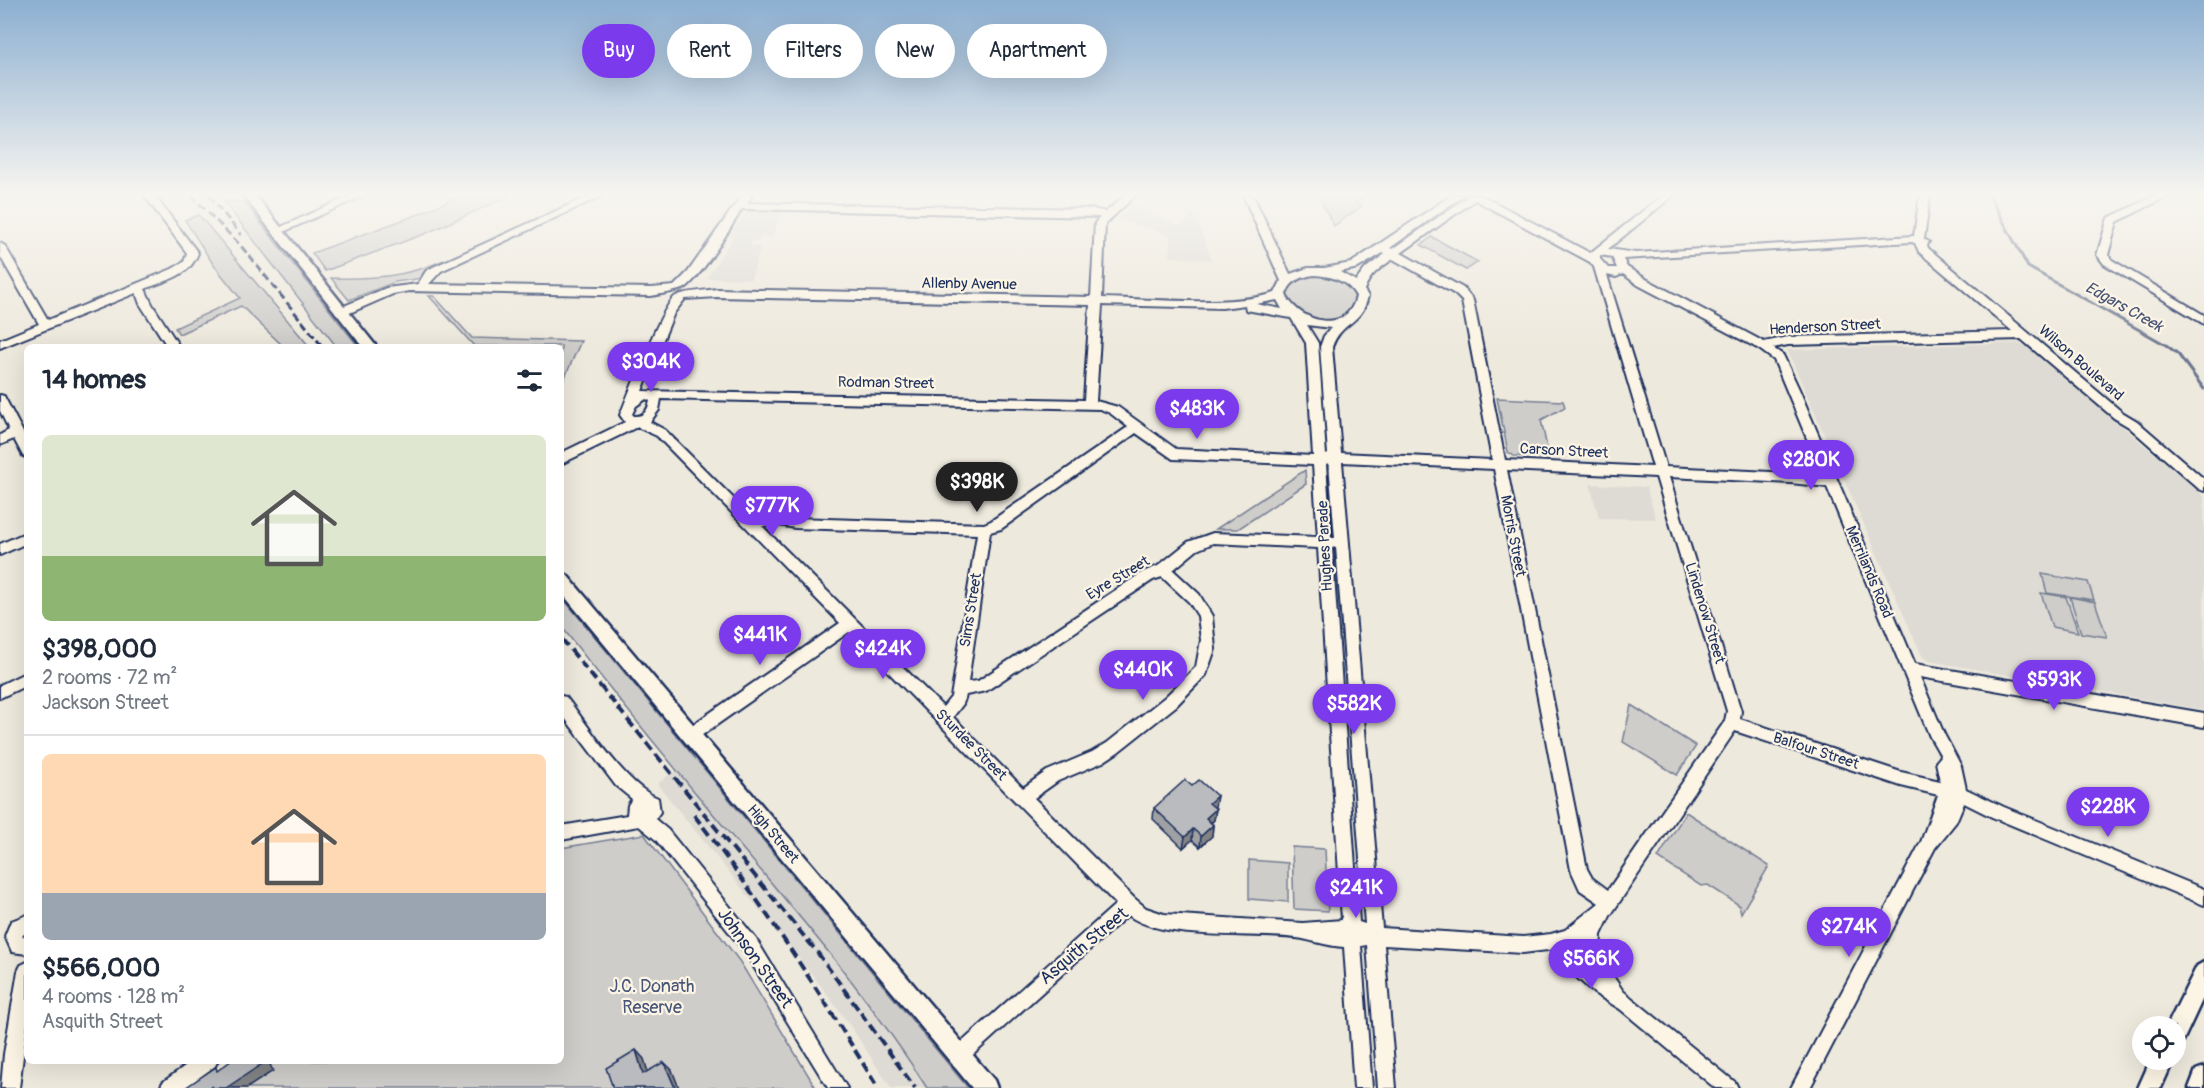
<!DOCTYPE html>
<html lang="en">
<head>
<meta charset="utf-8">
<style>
  :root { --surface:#fff; --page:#f2f2f3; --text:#1f2937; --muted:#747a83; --line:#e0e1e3; --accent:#7c3aed }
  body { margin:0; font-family:Pangolin,sans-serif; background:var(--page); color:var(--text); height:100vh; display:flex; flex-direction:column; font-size:22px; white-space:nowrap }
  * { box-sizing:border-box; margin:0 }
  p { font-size:20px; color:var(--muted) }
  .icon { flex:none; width:33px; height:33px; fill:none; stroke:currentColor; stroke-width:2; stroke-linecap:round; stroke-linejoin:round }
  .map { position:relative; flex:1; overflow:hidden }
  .panel { position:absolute; left:24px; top:344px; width:540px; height:720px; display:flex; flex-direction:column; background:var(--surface); border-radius:9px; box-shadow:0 6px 24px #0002 }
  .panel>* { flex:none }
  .top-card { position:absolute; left:582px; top:24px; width:570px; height:54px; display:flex; gap:12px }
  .fabs { position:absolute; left:2132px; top:1016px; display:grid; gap:12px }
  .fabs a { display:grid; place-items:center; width:54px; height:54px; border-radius:50%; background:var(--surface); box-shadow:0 6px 24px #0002; font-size:30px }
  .price { position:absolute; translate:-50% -51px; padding:0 14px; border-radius:21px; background:var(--accent); color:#fff; font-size:20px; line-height:39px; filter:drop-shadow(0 2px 3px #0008) }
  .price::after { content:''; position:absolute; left:50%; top:36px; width:18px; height:14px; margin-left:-9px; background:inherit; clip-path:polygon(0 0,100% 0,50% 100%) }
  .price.selected { background:#222; color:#fff }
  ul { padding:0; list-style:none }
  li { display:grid; align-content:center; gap:12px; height:318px; padding:0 18px }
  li+li { border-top:2px solid var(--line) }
  li span { display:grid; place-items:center; height:186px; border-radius:9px; color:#555 }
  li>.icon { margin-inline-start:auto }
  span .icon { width:108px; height:108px; fill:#fffc; stroke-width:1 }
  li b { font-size:26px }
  h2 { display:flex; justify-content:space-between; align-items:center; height:72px; padding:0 18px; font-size:26px }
  .chip { padding:0 21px; border-radius:27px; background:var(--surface); box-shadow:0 6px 24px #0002; font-size:21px; line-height:54px }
  .chip.selected { background:var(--accent); color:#fff }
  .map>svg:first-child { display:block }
  .built { fill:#dedbd4 }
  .green { fill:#cfcdca; stroke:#757e94; stroke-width:1.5 }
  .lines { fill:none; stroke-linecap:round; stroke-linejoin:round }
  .stream { stroke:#6c778f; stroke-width:3 }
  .minor-casing { stroke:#1b2f5e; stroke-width:4 }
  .major-casing { stroke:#1b2f5e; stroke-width:5 }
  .minor { fill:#fcf5e5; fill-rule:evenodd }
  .major { fill:#fcf5e5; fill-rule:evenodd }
  .rail-far1 { stroke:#1b2f5e; stroke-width:3; stroke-dasharray:8 4; stroke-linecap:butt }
  .rail { stroke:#1b2f5e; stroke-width:4; stroke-dasharray:10 5; stroke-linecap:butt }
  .wall { fill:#a0a1a3; stroke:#1b2f5e; stroke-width:1.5 }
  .shaded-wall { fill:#828385; stroke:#1b2f5e; stroke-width:1.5 }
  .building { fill:#babbbe; stroke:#1b2f5e; stroke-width:1.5 }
  .labels { text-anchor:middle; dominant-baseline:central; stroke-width:4.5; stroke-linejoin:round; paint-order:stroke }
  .street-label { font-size:15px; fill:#1b2f5e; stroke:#fcf5e5 }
  .water-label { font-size:16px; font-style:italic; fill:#445376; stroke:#fcf5e5 }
  .near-street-label { font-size:18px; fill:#1b2f5e; stroke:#fcf5e5 }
  .near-park-label { font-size:18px; fill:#485679; stroke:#fcf5e5 }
</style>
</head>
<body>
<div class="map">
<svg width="2204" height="1088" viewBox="0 0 2204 1088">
  <rect width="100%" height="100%" fill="#eee9dd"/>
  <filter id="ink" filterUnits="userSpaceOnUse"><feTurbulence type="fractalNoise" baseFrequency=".0167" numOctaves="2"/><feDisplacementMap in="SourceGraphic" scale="12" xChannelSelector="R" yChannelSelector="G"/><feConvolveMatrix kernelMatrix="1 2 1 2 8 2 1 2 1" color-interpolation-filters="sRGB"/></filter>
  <g filter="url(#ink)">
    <g class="built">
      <polygon points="1133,205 1180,226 1190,218 1188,214 1194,213 1212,260 1170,257 1170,235 1116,219"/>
      <polygon points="749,212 782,212 772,237 761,237 759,241 752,241 751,246 761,247 751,279 707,278 733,237 728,236 745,214"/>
      <polygon points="2018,343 2029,347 2204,496 2204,710 1929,661 1922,656 1787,350"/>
      <polygon points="1590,484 1646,487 1656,519 1599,518"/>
      <polygon points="676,770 850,978 906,1055 927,1088 891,1088 851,1027 815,978 657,784"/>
    </g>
    <g class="green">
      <polygon points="462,195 511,195 427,233 325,271 312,253 419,214"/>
      <polygon points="1318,195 1367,195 1355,203 1362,206 1334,226"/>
      <polygon points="228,201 244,202 358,346 336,346 224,202"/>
      <polygon points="199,215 309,346 283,346 241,306 179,334 175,328 240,298 213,264 185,220"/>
      <polygon points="1432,237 1478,262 1466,270 1421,245"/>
      <path d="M444,260L446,261L423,278L395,282L349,300L331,278C373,279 406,277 444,260Z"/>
      <path d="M1325,274L1348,282L1359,298L1353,313C1320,328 1312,322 1285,302L1286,286L1302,275Z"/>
      <polygon points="429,296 434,296 472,338 581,341 561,386 561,346 474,346"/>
      <polygon points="1497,398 1563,401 1565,407 1541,420 1549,457 1514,456 1508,452"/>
      <polygon points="1305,470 1306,484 1238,529 1216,529"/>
      <polygon points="2042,574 2088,582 2094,600 2047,593"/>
      <polygon points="2041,593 2066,597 2078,632 2052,627"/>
      <path d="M561,596L968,1088H927C868,995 796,912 725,828C669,762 615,695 561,626Z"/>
      <polygon points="2070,597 2095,602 2107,637 2081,633"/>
      <polygon points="1631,705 1696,746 1677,775 1623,742"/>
      <polygon points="1686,812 1769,866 1741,913 1739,905 1708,885 1701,886 1658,858"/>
      <polygon points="644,834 740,962 816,1088 197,1088 238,1061 561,1060 561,848"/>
      <polygon points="1292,847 1325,849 1328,911 1294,909"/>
      <polygon points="1249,860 1288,863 1288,902 1249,899"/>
    </g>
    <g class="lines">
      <polyline class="stream" points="1989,195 2028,267 2166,345 2178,354 2204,389"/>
      <defs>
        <g id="minor">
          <path d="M144,195H154L198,253C190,276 167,280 145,289L152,304L179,346H167L140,304L136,293L0,348V340L39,324L0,256V243L5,246L48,320L172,269L184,262L187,253Z"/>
          <polygon points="352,195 365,195 281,233 277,234 272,231"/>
          <path d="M591,195H604L441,271L429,284L651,288L674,286L688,272L742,195H752L747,203L1093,209L1106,212L1125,195H1136L1105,224L1102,298C1152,299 1228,307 1275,293L1281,281L1243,195H1253L1290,274L1308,268H1324L1351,263L1452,195H1464L1390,248L1393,249L1470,195H1481L1590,253L1663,195H1674L1608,249L1636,253L1914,236L1920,195H1930L1924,239L1929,242L1927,245L1928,248L2122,412L2137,421L2204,479V491L2199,489L2129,427L2114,418L2021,339L1788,345L1773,348L1783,355L1799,389L1915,664L2204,713V727L1920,677L1944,734L1961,766L1966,789L2004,807L2204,889V905L1992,817L1964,803L1956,822L1935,848L1810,1088H1791L1921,842L1938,795L1901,786L1735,731L1610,916L1601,935L1600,951L1605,964L1623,991L1735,1082L1738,1088H1715L1620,1009L1594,993L1564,966L1559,960L1556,949L1523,953L1384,945L1396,1088H1378L1367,945L1361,946L1372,1088H1354L1344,947C1329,946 1317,942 1303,939C1256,931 1165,943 1128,915L965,1062L959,1065L953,1062L950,1056L953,1050L1116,904L849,632L695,740L690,742L685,740L682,735L685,730L840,623L657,436L637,427L561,464V453L625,422L620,415C628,397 663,302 676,296C688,291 703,291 717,289L1091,297L1095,223L1100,217L742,209C733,224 696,285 683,289C673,292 662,294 651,296L409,291L393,294L345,315L341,316L335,312L337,309L386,288L418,284L426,271L433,267ZM1475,200L1590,262L1594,267L1653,467L1505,460L1473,300L1463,288L1401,253ZM1911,242L1915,243L1919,252L2012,331L1788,337L1764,342L1646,279L1627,267L1623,259ZM1383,253L1385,254L1366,268L1356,281L1340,272L1358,268ZM1600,255L1612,257L1617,268H1608L1600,259ZM1393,259L1455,294L1462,301L1492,460L1341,453L1332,347C1341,321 1362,325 1368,296L1364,290C1370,274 1380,268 1393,259ZM1623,274L1638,285L1759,349L1774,360L1823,477L1791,473L1666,467L1607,275L1616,277ZM1314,275C1331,276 1347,280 1356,296C1348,335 1300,323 1286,295C1290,281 1301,277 1314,275ZM717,297L1090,305L1084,400L642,391L674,313L685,299ZM1277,300L1282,309L1256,304ZM1102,305L1222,308L1245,305L1246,310L1291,318L1306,343L1313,456L1176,449L1118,407L1096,401ZM1307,325L1331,328L1324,336L1320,347L1328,454L1326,455L1318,343ZM646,399L650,401C648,410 644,417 634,416L632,414L636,406ZM661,399L1100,409L1110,413L1128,427L991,521L984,524L795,518L779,515L752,517L665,430L650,422L659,410ZM1136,433L1173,459L1313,465L1318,537L1213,533L1188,542L1158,566L1143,572L978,681L968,682L990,532L1001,529ZM1342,462L1494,469L1571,870L1580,890L1599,903L1565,930L1551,934L1523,937L1382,928ZM1329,463L1335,538H1331L1326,464ZM1507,470L1656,477L1727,711L1725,721L1608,890L1592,878L1587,869ZM1669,477L1791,483L1827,487L1930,737L1941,756L1936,762L1940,781L1901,772L1740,719L1741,711ZM779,525L795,528L977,534L951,697L943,707L762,526ZM1213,543L1318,548L1342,920L1303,923L1164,914L1146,908L1134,898L1034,798L1058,781L1103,762L1118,752L1176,706L1206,675L1215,649L1212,616L1199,594L1173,570L1197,550ZM1336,547L1365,924L1359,922L1332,548ZM1162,577L1189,602L1198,616L1201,640L1196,667L1165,697L1107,743L1092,752L1047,771L1023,788L953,717L963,704L966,695L986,691L1153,580ZM1573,944L1579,946L1583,953H1578L1573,949Z"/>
          <polygon points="2157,195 2170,195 2117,222 2108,255 2112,260 2204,315 2204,324 2104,264 2097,255 2108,218"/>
          <polygon points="0,395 4,396 27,440 27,458 23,456 14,439 0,445 0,435 9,430 0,411"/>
          <polygon points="27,532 27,543 0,555 0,544"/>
          <polygon points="27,672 27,685 0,698 0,685"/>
          <path d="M561,696L566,697C588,725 626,786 658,798L660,812L655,819L668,830L756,939L847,1088H828L744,951L656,840L639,826L561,840V826L627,815L628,805L632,799L616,786L561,713Z"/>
          <polygon points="27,915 27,931 22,936 27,938 27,954 12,952 5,936 11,921"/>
          <polygon points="27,962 27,1024 19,1088 1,1088 4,1054 18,971 21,965"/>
          <polygon points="193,1060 218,1060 215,1066 185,1088 160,1088 163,1082"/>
        </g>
        <g id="major">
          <polygon points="243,195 255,195 376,346 362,346"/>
          <polygon points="561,573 567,575 994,1080 997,1088 972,1088 561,592"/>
          <polygon points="2204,962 2204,996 2183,1041 2175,1044 2175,1026 2167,1026 2197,966"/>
          <polygon points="2151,1059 2174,1059 2161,1088 2138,1088"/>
          <polygon points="2204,1067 2204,1088 2189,1088 2196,1070"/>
        </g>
      </defs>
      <use href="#minor" class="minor-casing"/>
      <use href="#major" class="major-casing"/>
      <use href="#minor" class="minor"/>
      <use href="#major" class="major"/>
      <g class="rail-far1">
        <polyline points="191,195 241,246 322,346"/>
        <polyline points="209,195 241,235"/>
      </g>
      <g class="rail">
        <polyline points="561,638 817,952 915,1088"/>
        <path d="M694,815C762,902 821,994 878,1088"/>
      </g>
    </g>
    <polygon class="wall" points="1192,786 1216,809 1214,820 1211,823 1213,825 1212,836 1200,847 1192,840 1183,848 1153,819 1154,808"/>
    <g class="shaded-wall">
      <polygon points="1217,796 1215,807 1208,814 1209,803"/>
      <polygon points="1216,809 1214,820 1204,829 1206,818"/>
      <polygon points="1213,825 1212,836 1200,847 1201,836"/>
      <polygon points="1193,829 1192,840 1183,848 1185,837"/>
      <polygon points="636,1050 644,1059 651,1082 643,1074"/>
      <polygon points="260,1060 268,1060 273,1071 247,1088 226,1088"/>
      <polygon points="664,1062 672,1070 679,1088 675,1088"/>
    </g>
    <g class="building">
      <polygon points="1185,780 1192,786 1199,780 1217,796 1209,803 1216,809 1206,818 1213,825 1201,836 1193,829 1185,837 1154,808"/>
      <polygon points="636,1050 643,1074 664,1062 675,1088 613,1088 606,1068"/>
      <polygon points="232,1060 260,1060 262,1064 226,1088 213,1088 212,1086 209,1088 185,1088 216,1067 217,1071"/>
    </g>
  </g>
  <linearGradient id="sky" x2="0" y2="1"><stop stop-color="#8cafd1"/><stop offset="0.56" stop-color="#f7f5f0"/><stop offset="1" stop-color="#f7f5f0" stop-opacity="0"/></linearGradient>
  <rect width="2204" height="347" fill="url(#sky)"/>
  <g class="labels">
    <g class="street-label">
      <text transform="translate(969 284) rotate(1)">Allenby Avenue</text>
      <text transform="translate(1825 327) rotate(-3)">Henderson Street</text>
      <text transform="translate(2081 363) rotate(41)">Wilson Boulevard</text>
      <text transform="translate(886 383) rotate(1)">Rodman Street</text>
      <text transform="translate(1564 451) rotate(3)">Carson Street</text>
      <text transform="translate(1513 536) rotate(79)">Morris Street</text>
      <text transform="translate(1325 546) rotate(-93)">Hughes Parade</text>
      <text transform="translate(1869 572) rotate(67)">Merrilands Road</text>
      <text transform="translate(1118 578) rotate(-31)">Eyre Street</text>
      <text transform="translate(971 610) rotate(-81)">Sims Street</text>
      <text transform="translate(1705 613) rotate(73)">Lindenow Street</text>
      <text transform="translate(971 745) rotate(45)">Sturdee Street</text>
      <text transform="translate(1816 751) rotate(18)">Balfour Street</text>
      <text transform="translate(773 834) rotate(50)">High Street</text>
    </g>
    <g class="water-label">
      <text transform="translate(2124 307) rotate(29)">Edgars Creek</text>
    </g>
    <g class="near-street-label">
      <text transform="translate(1084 946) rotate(-40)">Asquith Street</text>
      <text transform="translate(755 958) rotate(55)">Johnson Street</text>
    </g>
    <g class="near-park-label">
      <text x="652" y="986">J.C. Donath<tspan x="652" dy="21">Reserve</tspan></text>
    </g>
  </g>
</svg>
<div class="fabs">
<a><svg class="icon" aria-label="locate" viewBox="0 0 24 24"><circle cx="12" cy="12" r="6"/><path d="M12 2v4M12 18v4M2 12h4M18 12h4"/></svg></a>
</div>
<b class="price" style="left:651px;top:393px">$304K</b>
<b class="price" style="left:1197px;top:440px">$483K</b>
<b class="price" style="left:1811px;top:491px">$280K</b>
<b class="price selected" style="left:977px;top:513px">$398K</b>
<b class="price" style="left:772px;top:537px">$777K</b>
<b class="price" style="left:760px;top:666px">$441K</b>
<b class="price" style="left:883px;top:680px">$424K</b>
<b class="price" style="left:1143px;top:701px">$440K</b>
<b class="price" style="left:2054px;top:711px">$593K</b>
<b class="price" style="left:1354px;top:735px">$582K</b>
<b class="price" style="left:2108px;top:838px">$228K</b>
<b class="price" style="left:1356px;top:919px">$241K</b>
<b class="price" style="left:1849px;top:958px">$274K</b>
<b class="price" style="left:1591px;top:990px">$566K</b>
<div class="top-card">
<a class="chip selected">Buy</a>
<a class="chip">Rent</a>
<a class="chip">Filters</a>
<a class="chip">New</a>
<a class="chip">Apartment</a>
</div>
<section class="panel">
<h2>14 homes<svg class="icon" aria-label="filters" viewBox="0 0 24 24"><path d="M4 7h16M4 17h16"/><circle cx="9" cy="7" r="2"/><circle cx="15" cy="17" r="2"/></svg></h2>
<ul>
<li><span style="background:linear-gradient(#dfe7d0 65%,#8fb573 0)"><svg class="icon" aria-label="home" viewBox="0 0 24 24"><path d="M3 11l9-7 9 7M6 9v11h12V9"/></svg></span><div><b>$398,000</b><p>2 rooms · 72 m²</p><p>Jackson Street</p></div></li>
<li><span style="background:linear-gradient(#ffd9b3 75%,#9aa5b1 0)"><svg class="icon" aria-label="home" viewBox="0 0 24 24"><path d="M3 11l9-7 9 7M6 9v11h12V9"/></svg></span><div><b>$566,000</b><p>4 rooms · 128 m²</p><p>Asquith Street</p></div></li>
</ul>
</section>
</div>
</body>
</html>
